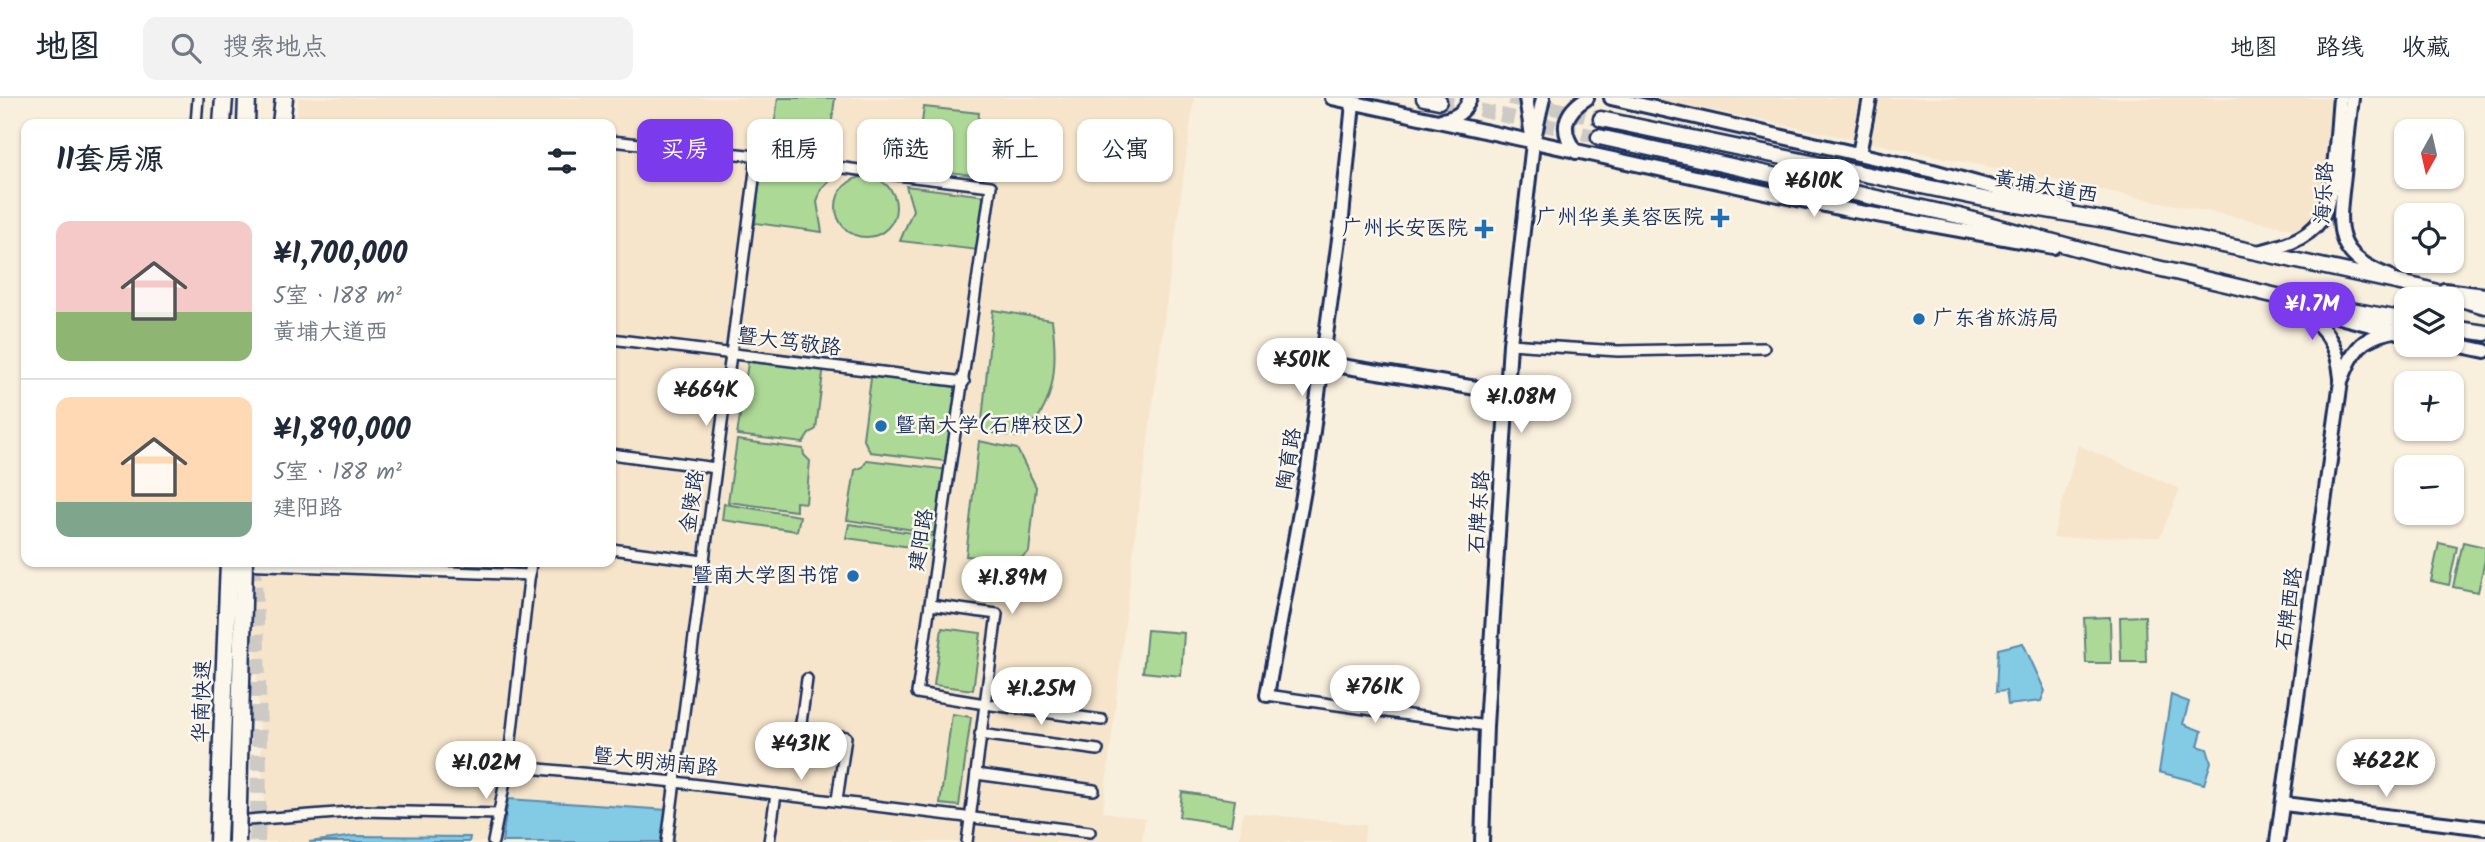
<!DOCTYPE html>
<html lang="zh">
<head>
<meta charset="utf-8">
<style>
  :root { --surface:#fff; --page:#f2f2f3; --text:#1f2937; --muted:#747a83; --line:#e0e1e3; --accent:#7c3aed }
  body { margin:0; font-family:Kalam,"LXGW WenKai TC",sans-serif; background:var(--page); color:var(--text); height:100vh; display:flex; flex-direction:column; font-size:26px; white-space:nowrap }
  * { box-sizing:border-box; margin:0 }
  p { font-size:23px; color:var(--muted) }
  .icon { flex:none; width:38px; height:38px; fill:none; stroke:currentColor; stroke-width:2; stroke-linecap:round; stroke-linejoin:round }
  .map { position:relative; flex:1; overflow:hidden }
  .sheet { position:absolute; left:21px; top:21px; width:595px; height:448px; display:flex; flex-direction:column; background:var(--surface); border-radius:14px; box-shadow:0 2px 5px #0004 }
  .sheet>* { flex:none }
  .guide { position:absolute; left:637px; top:21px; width:665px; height:63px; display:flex; gap:14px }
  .needle { width:46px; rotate:188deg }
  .buttons { position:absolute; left:2394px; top:21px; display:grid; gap:14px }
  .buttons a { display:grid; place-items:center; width:70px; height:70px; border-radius:14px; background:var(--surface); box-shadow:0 2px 5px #0004; font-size:35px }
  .price { position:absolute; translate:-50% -60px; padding:0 16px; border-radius:24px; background:#fff; color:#222; font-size:23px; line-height:46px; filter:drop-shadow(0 2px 4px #0008) }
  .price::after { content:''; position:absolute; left:50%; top:42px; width:21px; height:16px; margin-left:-10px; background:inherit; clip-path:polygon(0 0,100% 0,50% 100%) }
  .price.on { background:var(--accent); color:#fff }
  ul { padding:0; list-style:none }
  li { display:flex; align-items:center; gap:21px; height:175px; padding:0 35px }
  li+li { border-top:2px solid var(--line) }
  li span { display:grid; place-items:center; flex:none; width:196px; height:140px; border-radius:14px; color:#555 }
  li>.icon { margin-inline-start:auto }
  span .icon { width:84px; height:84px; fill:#fffc; stroke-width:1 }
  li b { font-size:30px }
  h2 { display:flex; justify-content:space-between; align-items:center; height:84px; padding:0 35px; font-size:30px }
  .tag { padding:0 24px; border-radius:14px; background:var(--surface); box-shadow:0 2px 5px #0004; font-size:24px; line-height:63px }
  .tag.on { background:var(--accent); color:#fff }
  header { display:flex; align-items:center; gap:42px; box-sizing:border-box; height:98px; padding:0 35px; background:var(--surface); border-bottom:2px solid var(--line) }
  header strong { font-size:33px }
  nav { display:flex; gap:38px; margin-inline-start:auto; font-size:24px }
  .search { width:490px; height:63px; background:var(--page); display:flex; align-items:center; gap:18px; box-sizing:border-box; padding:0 24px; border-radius:14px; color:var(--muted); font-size:26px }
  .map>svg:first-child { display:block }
  .built { fill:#f6e5cb }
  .green { fill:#add997; stroke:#64847a; stroke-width:2 }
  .water { fill:#83cae4; stroke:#598cae; stroke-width:2 }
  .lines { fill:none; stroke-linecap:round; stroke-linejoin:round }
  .primary-tunnel { stroke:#cdc9c4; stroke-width:14; stroke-dasharray:14 7; stroke-linecap:butt }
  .highway-tunnel { stroke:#cdc9c4; stroke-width:16; stroke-dasharray:16 8; stroke-linecap:butt }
  .street-casing { stroke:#1b2f5e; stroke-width:14 }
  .secondary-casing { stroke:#1b2f5e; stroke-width:18 }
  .primary-casing { stroke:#1b2f5e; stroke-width:19 }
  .highway-casing { stroke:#1b2f5e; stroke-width:21 }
  .street { stroke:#fbf7ec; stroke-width:9 }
  .secondary { stroke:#fbf7ec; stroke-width:12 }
  .primary { stroke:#fbf7ec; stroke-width:14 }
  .highway { stroke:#fbf7ec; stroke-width:16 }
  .highway-bridge-casing { stroke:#1b2f5e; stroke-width:21; stroke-linecap:butt }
  .highway-bridge { stroke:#fbf7ec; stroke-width:16 }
  .poi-dot { fill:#1f6fb2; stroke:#fbf7ec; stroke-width:2.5 }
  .labels { text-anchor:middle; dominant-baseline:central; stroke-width:5; stroke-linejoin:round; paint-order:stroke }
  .street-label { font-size:21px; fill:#1b2f5e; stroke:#fbf7ec }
  .poi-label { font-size:21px; fill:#1b2f5e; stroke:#fbf7ec; text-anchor:end }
</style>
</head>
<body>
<header>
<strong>地图</strong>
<div class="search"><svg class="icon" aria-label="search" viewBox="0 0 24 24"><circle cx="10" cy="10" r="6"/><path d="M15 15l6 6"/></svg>搜索地点</div>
<nav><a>地图</a><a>路线</a><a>收藏</a></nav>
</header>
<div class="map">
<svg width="2485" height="744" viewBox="0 0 2485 744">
  <rect width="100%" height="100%" fill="#f9efdd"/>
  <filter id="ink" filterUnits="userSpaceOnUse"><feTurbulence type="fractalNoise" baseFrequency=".0143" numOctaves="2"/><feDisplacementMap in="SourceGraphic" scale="14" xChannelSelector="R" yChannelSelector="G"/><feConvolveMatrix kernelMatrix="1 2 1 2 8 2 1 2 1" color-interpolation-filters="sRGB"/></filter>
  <g filter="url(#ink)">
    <g class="built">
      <polygon points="299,0 1194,0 1135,439 1103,714 1145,720 1142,744 262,744 264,701 250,464 611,464 611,26 296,26"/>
      <polygon points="1652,0 2335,0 2324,102 2317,119 2303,133"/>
      <polygon points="2078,347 2180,391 2160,439 2053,440"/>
      <polygon points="1243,714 1366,727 1364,744 1239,744"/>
    </g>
    <g class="green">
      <polygon points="778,0 835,0 828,51 772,43"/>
      <polygon points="924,9 979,15 972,77 916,70"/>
      <polygon points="762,64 835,76 821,91 817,104 822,134 755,125"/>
      <circle cx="866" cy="109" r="30"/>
      <polygon points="906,88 986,98 978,152 900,143 913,112"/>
      <path d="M993,212L1052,222C1056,251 1057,289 1041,315C1036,324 1025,332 1018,339L981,333Z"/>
      <polygon points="749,258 824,267 816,331 809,336 803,345 737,337"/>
      <polygon points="872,273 964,284 952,364 870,354 863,340"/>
      <polygon points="737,342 803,351 804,357 810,363 806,405 796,404 796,413 728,404"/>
      <polygon points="979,343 1017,351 1036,389 1029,454 1017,463 966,458"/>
      <polygon points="867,362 950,372 941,436 847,422 855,372 863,369"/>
      <polygon points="724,406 800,418 797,433 722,422"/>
      <polygon points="849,426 935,438 933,452 846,440"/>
      <polygon points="2463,444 2485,449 2485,462 2478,494 2453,489"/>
      <polygon points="2439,445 2457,449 2449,487 2431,483"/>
      <polygon points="2145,518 2146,564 2121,564 2120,519"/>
      <polygon points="2110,519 2111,565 2086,565 2084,520"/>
      <polygon points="942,530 981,535 973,592 934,587"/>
      <polygon points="1147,532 1184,535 1181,578 1143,574"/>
      <polygon points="952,616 971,619 959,708 940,706"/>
      <polygon points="1182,694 1235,702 1231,727 1179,719"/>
    </g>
    <g class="water">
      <polygon points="468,464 518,464 518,470 467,468"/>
      <polygon points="2023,545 2045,593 2041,603 2008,607 2006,593 1996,594 1998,551"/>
      <polygon points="2171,597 2189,604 2183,626 2202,633 2198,648 2207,651 2211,664 2204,686 2159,674"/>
      <polygon points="508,701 667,712 663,744 502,744"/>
      <polygon points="355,738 470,739 469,744 309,744"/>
    </g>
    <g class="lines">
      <g class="primary-tunnel">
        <polyline points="1510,0 1601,21"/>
        <polyline points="1439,3 1599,39"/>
      </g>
      <path class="highway-tunnel" d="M253,464C258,557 261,650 257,744"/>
      <defs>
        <g id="street">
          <polyline points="196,26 198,0"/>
          <polyline points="611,43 757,58"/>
          <polyline points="611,241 964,284"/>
          <polyline points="1510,246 1618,253 1764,250"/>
          <polyline points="611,356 716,370"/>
          <polyline points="611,451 703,463"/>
          <polyline points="241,466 530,477"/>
          <polyline points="930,507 997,516 985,606 1102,622"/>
          <polyline points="807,581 800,632 846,639 837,702"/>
          <polyline points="1267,597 1486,628"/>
          <polyline points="980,636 1098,652"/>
          <polyline points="508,668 675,684 1090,734"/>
          <polyline points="976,676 1094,692"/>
          <polyline points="235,723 362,713 499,716"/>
          <polyline points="493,744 508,668 531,464"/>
          <polyline points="667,744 757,58 888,76 991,88 917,595 985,606 967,744"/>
          <polyline points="769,744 776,696"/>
        </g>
        <g id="secondary">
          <polyline points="1332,0 1843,111 2053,149"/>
          <polyline points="1526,0 1532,38"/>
          <polyline points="1611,0 1933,73 2067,110"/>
          <path d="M2352,0C2349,26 2346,51 2344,77C2338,128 2331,157 2389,178"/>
          <path d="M1441,22C1456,20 1465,14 1470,0"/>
          <path d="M1576,54C1559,32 1564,14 1587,0"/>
          <polyline points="1859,56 1870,0"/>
          <path d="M2258,154C2280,149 2306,142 2320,123C2335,101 2337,29 2340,0"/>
          <polyline points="2444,192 2485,197"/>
          <path d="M2298,208C2325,230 2338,245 2341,280"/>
          <polyline points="2306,208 2343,220 2406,236"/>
          <polyline points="2452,246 2485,253"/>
          <polyline points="1323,265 1507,295"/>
          <polyline points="1267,597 1308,370 1342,119 1353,5"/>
          <polyline points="2284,706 2485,730"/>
          <polyline points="1482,744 1486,628 1510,246 1533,45 1543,0"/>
          <path d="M2277,744L2341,283C2354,252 2359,240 2393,233"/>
        </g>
        <g id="primary">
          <polyline points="1424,0 1439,3"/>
          <polyline points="1601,21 1989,102 2111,123 2419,189 2485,208"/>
          <polyline points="1599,39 1959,118 2102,157 2290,201 2406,222"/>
          <polyline points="2452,230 2485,235"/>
        </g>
        <g id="highway">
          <polyline points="222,26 224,0"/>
          <polyline points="246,26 247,0"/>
          <polyline points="281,26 284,0"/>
        </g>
      </defs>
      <use href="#street" class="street-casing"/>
      <use href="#secondary" class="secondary-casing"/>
      <use href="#primary" class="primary-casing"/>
      <use href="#highway" class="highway-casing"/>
      <use href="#street" class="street"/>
      <use href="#secondary" class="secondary"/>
      <use href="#primary" class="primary"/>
      <use href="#highway" class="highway"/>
      <defs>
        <g id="highway-bridge">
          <polyline points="218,744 229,464"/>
          <polyline points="237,744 244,464"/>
        </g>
      </defs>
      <use href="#highway-bridge" class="highway-bridge-casing"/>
      <use href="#highway-bridge" class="highway-bridge"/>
    </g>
  </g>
  <g class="poi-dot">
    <path d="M1716.5 109.5h7v7h7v7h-7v7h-7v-7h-7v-7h7z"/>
    <path d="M1480.5 120.5h7v7h7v7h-7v7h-7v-7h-7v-7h7z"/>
    <circle cx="1919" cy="221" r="7"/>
    <circle cx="881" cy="328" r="7"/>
    <circle cx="853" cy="478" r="7"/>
  </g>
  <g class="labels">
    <g class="street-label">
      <text transform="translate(2046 90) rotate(10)">黄埔大道西</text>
      <text transform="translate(2325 95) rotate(-87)">海乐路</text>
      <text transform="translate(789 245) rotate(7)">暨大笃敬路</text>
      <text transform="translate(1290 361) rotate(-81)">陶育路</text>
      <text transform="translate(693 404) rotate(-82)">金陵路</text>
      <text transform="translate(1480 414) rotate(-86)">石牌东路</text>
      <text transform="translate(922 442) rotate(-81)">建阳路</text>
      <text transform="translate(2290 511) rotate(-82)">石牌西路</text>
      <text transform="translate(203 603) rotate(-88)">华南快速</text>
      <text transform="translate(655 665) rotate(6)">暨大明湖南路</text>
    </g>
    <g class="poi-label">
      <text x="1704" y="120">广州华美美容医院</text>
      <text x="1468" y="131">广州长安医院</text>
      <text x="1933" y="221" text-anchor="start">广东省旅游局</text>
      <text x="895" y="328" text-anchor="start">暨南大学(石牌校区)</text>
      <text x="839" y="478">暨南大学图书馆</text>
    </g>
  </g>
</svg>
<div class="buttons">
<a><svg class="needle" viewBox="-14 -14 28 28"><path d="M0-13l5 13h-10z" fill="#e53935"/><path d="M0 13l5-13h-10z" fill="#747a83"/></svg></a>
<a><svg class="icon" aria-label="locate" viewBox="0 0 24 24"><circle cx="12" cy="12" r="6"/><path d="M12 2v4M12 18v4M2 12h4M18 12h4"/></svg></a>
<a><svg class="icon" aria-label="layers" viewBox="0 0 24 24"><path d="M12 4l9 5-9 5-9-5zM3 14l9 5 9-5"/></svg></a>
<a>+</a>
<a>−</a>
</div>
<b class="price" style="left:1814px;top:121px">¥610K</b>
<b class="price on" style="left:2312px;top:244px">¥1.7M</b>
<b class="price" style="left:1302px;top:300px">¥501K</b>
<b class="price" style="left:706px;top:330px">¥664K</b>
<b class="price" style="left:1521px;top:337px">¥1.08M</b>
<b class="price" style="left:1012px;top:518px">¥1.89M</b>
<b class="price" style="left:1375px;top:627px">¥761K</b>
<b class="price" style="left:1041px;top:629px">¥1.25M</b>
<b class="price" style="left:801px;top:684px">¥431K</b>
<b class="price" style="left:2386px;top:701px">¥622K</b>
<b class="price" style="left:486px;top:703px">¥1.02M</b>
<div class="guide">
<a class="tag on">买房</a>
<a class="tag">租房</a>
<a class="tag">筛选</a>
<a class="tag">新上</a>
<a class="tag">公寓</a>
</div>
<section class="sheet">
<h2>11套房源<svg class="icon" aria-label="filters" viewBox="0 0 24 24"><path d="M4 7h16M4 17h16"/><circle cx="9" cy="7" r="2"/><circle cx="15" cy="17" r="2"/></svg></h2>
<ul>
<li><span style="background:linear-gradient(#f6c9c9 65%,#8fb573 0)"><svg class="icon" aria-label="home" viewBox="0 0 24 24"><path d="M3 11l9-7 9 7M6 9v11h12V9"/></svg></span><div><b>¥1,700,000</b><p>5室 · 188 m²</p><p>黄埔大道西</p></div></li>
<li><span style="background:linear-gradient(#ffd9b3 75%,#7fa58c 0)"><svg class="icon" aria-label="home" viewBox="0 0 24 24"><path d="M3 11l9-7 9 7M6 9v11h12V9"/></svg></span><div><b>¥1,890,000</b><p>5室 · 188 m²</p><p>建阳路</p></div></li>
</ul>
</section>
</div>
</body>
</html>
